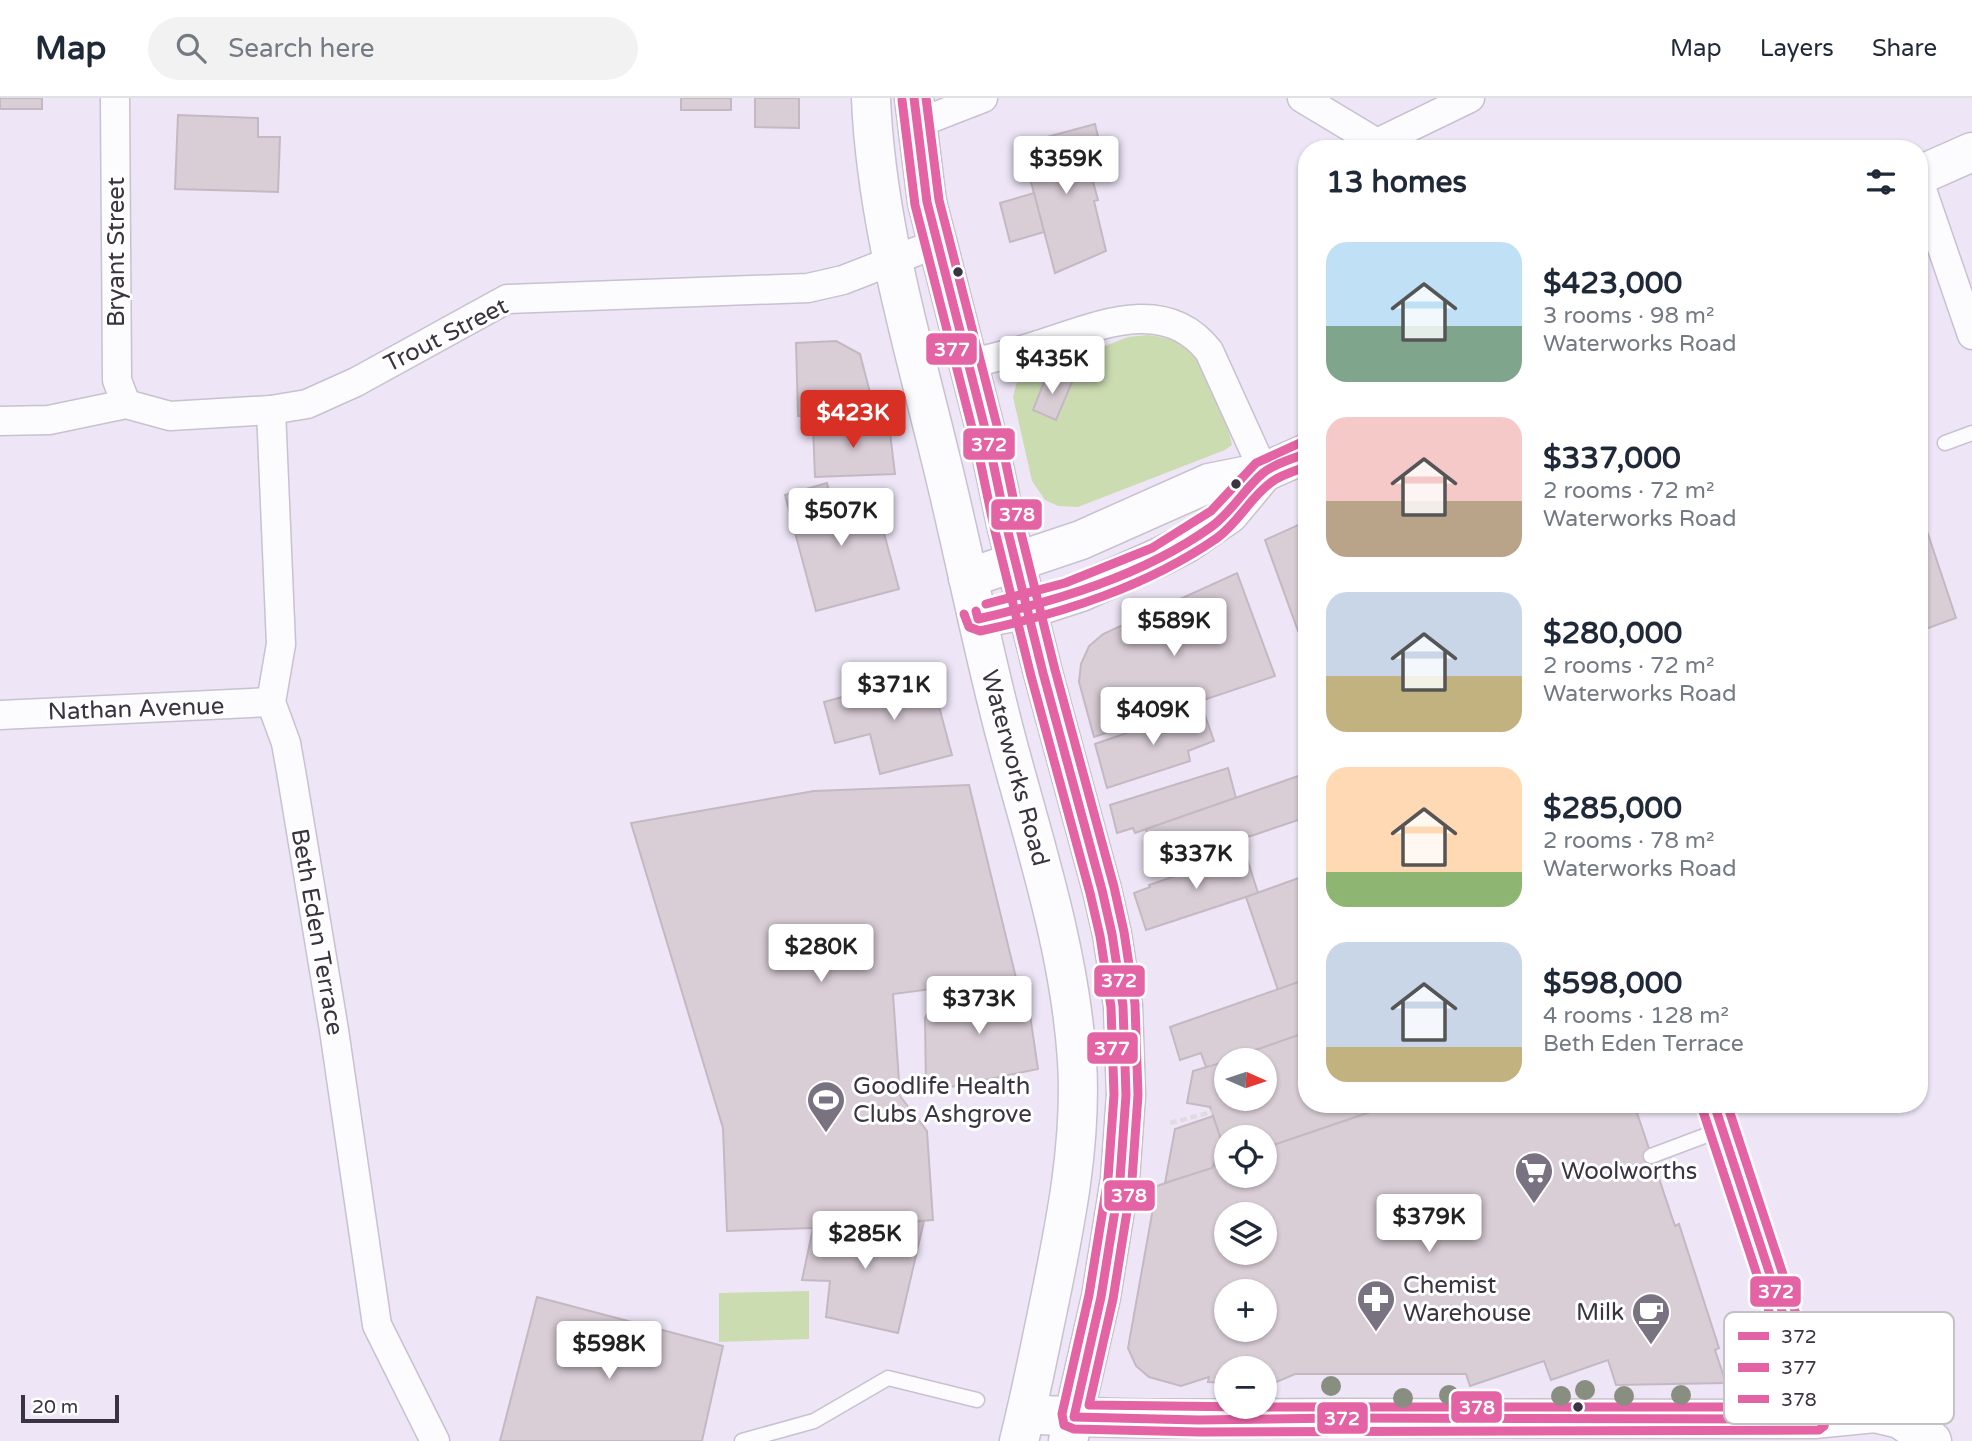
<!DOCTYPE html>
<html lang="en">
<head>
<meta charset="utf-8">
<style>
  :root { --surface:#fff; --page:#f2f2f3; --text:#1f2937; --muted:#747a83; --line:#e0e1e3; --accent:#d93025 }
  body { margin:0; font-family:"Varela Round",sans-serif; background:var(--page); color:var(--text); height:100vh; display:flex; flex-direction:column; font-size:26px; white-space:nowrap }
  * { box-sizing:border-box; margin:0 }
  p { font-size:23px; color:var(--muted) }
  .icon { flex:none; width:38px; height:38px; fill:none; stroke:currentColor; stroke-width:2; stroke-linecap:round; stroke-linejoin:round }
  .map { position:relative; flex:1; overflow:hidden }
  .details { position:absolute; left:1298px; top:42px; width:630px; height:973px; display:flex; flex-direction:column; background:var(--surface); border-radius:28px; box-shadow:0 2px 5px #0004 }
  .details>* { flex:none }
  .needle { width:46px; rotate:93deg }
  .tools { position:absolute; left:1214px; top:950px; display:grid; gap:14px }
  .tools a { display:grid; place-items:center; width:63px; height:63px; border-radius:50%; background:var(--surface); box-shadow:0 2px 5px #0004; font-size:35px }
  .scale { position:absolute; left:21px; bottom:18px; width:98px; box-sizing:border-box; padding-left:7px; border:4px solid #3a3341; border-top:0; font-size:19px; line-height:24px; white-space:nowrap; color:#3a3341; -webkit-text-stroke:5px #fff; paint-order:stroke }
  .price { position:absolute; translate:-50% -60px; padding:0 16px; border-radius:7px; background:#fff; color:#222; font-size:23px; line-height:46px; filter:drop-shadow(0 2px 4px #0008) }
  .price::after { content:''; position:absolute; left:50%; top:42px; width:21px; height:16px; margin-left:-10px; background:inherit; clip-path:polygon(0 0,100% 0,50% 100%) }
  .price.active { background:var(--accent); color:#fff }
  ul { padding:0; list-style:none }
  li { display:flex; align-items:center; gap:21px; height:175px; padding:0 28px }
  li span { display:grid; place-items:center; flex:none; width:196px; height:140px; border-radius:21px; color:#555 }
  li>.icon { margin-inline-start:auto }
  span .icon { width:84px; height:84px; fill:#fffc; stroke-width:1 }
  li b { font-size:30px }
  h2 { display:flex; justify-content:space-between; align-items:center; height:84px; padding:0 28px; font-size:30px }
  header { display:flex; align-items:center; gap:42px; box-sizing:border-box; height:98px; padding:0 35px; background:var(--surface); border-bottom:2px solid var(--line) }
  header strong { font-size:33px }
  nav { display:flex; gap:38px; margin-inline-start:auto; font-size:24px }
  .search { width:490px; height:63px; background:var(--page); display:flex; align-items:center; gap:18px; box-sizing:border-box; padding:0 24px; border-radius:38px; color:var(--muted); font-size:26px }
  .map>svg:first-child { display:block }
  .green { fill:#cbdcb1 }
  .building { fill:#d9cdd6; stroke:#c4b9c2; stroke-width:2; fill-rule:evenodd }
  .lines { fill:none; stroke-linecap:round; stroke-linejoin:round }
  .lane-casing { stroke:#c8c1cf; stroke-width:17 }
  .street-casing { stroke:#c8c1cf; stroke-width:31 }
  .secondary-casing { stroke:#c8c1cf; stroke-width:41 }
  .primary-casing { stroke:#c8c1cf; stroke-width:41 }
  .path { stroke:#dedce1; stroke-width:4.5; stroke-dasharray:7 3.5; stroke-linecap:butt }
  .lane { stroke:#fcfbfe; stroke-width:14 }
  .street { stroke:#fcfbfe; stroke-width:28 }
  .secondary { stroke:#fcfbfe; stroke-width:38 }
  .primary { stroke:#fcfbfe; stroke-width:38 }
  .bus-1-casing { stroke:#fff; stroke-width:14 }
  .bus-2-casing { stroke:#fff; stroke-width:14 }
  .bus-3-casing { stroke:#fff; stroke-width:14 }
  .bus-1 { stroke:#e463a4; stroke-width:9 }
  .bus-2 { stroke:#e463a4; stroke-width:9 }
  .bus-3 { stroke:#e463a4; stroke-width:9 }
  .tree { fill:#898f80 }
  .bus-dot { fill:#3a3341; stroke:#fff; stroke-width:2.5 }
  .labels { text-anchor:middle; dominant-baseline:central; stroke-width:6; stroke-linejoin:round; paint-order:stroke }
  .street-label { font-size:24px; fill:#3a3341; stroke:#fff }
  .poi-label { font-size:24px; fill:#3a3341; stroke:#fff; text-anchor:start }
  .key { fill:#fff; stroke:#c4c2c6; stroke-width:2 }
  .key-label { font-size:19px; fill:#3a3341 }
  .line-badge { stroke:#fff; stroke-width:2.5 }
  .badge-label { font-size:19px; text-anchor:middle; font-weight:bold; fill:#fff }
</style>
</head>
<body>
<header>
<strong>Map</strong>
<div class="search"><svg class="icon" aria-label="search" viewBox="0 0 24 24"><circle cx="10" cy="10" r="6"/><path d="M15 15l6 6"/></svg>Search here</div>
<nav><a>Map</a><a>Layers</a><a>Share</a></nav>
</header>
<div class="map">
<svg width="1972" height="1343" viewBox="0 0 1972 1343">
  <rect width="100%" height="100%" fill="#eee6f7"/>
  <g class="green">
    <path d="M1148,237C1160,239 1175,241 1185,248C1201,260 1230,328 1232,347L1225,352L1078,409L1058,408L1045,402L1032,383L1013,299L1017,284L1029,277L1128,239Z"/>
    <polygon points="809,1193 809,1241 719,1244 719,1195"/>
  </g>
  <g class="building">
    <rect x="0" y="0" width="42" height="11"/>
    <rect x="681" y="0" width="50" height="12"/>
    <polygon points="755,0 799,0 799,30 755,29"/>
    <polygon points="178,17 258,20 258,39 280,39 278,94 175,91"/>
    <polygon points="1095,26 1101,51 1075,58 1081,82 1092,80 1098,102 1094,103 1106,153 1055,175 1021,46"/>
    <polygon points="1034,95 1044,134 1010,144 1000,105"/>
    <polygon points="836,243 860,256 875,314 798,318 796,245"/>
    <polygon points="1048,274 1072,284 1056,322 1033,312"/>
    <polygon points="889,326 895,376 815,379 813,328"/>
    <polygon points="827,385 833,409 874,398 899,491 816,513 785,397"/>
    <polygon points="1920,412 1956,520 1920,533"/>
    <polygon points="1307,423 1307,529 1298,533 1265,442"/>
    <polygon points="1237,475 1275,578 1094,639 1079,584 1081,566 1089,548 1103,536"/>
    <polygon points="930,575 952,657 880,676 870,636 835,645 824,604"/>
    <polygon points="1202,609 1214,643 1188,653 1190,663 1107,690 1095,646"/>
    <polygon points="1228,670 1236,700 1135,735 1133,730 1117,735 1110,707"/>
    <polygon points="1307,675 1307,719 1159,769 1146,731"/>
    <polygon points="969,687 1016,880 893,896 900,998 927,1033 933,1122 813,1130 727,1133 723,1030 631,725 814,693"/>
    <polygon points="1245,754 1258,795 1146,832 1134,795 1150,789 1149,787"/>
    <polygon points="1307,777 1307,881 1278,892 1246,799"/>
    <polygon points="1307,881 1307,934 1213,968 1206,969 1201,955 1180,962 1170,929"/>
    <polygon points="1025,883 1038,971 926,994 925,920 932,905 947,894"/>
    <polygon points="1307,934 1307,1006 1394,1006 1265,1050 1265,1040 1227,1040 1227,1063 1212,1070 1222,1045 1210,1009 1187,1005 1193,973 1227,963 1227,1001 1265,1001 1265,962 1227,962"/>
    <path d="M1394,1006H1634L1675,1128L1679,1126L1719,1250L1715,1252L1726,1285L1616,1287L1608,1262L1551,1282L1544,1263L1470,1288L1466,1276H1295L1274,1285H1265V1270H1227V1285L1208,1284L1209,1279L1181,1288L1149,1279L1136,1268L1128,1250L1157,1088L1227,1063V1078H1265V1050ZM1227,1116H1265V1155H1227ZM1227,1194H1265V1232H1227Z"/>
    <polygon points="1213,1018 1222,1045 1212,1070 1165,1085 1175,1031"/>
    <polygon points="924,1123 898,1235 826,1219 830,1183 802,1182 813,1130"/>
    <polygon points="537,1199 723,1248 702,1343 500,1343"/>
  </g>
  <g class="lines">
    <defs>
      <g id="lane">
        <polyline points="1945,345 1972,335"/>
        <polyline points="1651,1058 1723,1031"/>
        <polyline points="742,1343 814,1323 888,1280 977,1302"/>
      </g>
      <g id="street">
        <polyline points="115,0 117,282 126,306"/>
        <polyline points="1302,0 1377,45 1470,0"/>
        <polyline points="916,26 983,0"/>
        <polyline points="1920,86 1972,237"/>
        <path d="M969,266C992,260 1015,255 1038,247C1093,230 1164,195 1209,253L1264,374"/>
        <polyline points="271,312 281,546 271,604 286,645 291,673 334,932 377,1227 435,1343"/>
        <polyline points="0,323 49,322 126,306 170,318 271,312 307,306 356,284 507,201 808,190 843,182 938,145"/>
        <polyline points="0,617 271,604"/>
        <polyline points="1714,1006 1804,1280 1814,1321"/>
      </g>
      <g id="secondary">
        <polyline points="1920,77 1972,54"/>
        <polyline points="968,480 1081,442 1209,385 1264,374 1307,355"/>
        <polyline points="978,521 1029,511 1081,494 1162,458 1187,445 1229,416 1264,374"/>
        <path d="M1026,1316C1130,1323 1234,1320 1338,1320C1496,1319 1655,1321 1814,1321L1875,1315L1900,1321L1932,1343"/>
      </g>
      <g id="primary">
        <path d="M871,0C876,122 911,239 940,358C964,454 982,551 1008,647C1036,751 1070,854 1077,962C1082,1043 1066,1123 1050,1201C1040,1249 1031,1296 1019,1343"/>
        <polyline points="914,0 927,104 990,350 1006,426 1043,575 1102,792 1112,836 1123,908 1126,997 1120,1081 1101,1199 1068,1343"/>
      </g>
    </defs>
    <use href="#lane" class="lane-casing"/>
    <use href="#street" class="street-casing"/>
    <use href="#secondary" class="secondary-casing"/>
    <use href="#primary" class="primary-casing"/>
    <polyline class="path" points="1170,1025 1212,1014"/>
    <use href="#lane" class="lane"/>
    <use href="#street" class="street"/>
    <use href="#secondary" class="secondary"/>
    <use href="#primary" class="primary"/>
    <defs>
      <g id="bus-1">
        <polyline points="914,0 927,104 990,350 1006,426 1043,575 1102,792 1112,836 1123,908 1126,997 1120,1081 1101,1199 1074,1319 1199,1322 1336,1320 1814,1321 1804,1280 1714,1006"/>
        <path d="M976,513L978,521C1059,502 1142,478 1211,429C1232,414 1244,391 1263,375C1275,365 1293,361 1307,355"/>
      </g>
      <g id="bus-2">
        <polyline points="902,2 915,107 978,353 994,429 1031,578 1090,795 1100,838 1111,909 1114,997 1108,1080 1089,1197 1062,1316 1064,1327 1074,1331 1199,1334 1819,1332 1824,1328 1826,1321 1816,1277 1727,1006"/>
        <path d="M964,516L969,529L980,533C1063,515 1146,489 1217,440C1239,424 1251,398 1273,383C1283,376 1296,373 1307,368"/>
      </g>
      <g id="bus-3">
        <polyline points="926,0 939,102 1002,347 1018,423 1055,572 1114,789 1124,834 1135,906 1138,997 1132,1082 1113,1201 1089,1307 1250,1309"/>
        <polyline points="986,506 1065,485 1152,450 1211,413 1256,365 1302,344"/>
        <polyline points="1265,1309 1798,1309 1792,1283 1702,1010"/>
      </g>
    </defs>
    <use href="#bus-1" class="bus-1-casing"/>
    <use href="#bus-2" class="bus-2-casing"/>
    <use href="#bus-3" class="bus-3-casing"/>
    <use href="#bus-1" class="bus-1"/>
    <use href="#bus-2" class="bus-2"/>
    <use href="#bus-3" class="bus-3"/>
  </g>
  <g class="tree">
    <circle cx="1331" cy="1288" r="10"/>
    <circle cx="1585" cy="1292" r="10"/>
    <circle cx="1449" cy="1297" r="10"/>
    <circle cx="1681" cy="1297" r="10"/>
    <circle cx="1561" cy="1298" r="10"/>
    <circle cx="1624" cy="1298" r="10"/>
    <circle cx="1403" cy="1300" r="10"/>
  </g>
  <defs>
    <symbol id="stadium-pin" viewBox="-11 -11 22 30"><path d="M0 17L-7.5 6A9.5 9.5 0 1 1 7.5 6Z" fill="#797281" stroke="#fff"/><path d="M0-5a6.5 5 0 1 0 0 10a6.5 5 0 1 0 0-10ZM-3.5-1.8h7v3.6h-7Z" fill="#fff"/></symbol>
    <symbol id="supermarket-pin" viewBox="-11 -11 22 30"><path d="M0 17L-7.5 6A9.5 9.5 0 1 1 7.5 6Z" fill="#797281" stroke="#fff"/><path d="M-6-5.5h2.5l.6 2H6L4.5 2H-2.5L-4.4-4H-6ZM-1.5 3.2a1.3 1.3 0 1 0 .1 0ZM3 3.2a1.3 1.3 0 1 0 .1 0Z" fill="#fff"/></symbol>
    <symbol id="pharmacy-pin" viewBox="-11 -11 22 30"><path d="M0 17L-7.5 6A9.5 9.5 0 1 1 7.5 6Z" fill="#797281" stroke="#fff"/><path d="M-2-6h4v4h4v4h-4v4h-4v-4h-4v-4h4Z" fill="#fff"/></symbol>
    <symbol id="cafe-pin" viewBox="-11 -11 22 30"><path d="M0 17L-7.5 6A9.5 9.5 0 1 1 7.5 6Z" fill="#797281" stroke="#fff"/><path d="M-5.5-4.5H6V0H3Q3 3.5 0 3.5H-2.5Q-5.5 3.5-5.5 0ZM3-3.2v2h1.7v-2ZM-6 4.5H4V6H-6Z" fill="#fff"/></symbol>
  </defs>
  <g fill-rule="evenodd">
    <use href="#stadium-pin" x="804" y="980" width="44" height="60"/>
    <use href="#supermarket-pin" x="1512" y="1051" width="44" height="60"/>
    <use href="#pharmacy-pin" x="1354" y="1179" width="44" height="60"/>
    <use href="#cafe-pin" x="1629" y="1192" width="44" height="60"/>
  </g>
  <g class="bus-dot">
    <circle cx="958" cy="174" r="6"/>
    <circle cx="1236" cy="386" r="6"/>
    <circle cx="1578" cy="1309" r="6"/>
  </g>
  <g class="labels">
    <g class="street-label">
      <text transform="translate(116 154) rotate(-90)">Bryant Street</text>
      <text transform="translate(446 237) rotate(-27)">Trout Street</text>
      <text transform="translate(136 611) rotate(-2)">Nathan Avenue</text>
      <text transform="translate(1015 670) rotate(75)">Waterworks Road</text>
      <text transform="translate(317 834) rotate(80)">Beth Eden Terrace</text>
    </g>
    <g class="poi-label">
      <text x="853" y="988">Goodlife Health<tspan x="853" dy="28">Clubs Ashgrove</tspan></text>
      <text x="1561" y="1073">Woolworths</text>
      <text x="1403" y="1187">Chemist<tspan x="1403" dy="28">Warehouse</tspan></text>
      <text x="1624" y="1214" text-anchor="end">Milk</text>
    </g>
  </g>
  <rect x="1724" y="1214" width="230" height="112" rx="10" class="key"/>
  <rect x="1738" y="1234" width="31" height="8" fill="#e463a4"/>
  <rect x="1738" y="1265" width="31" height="9" fill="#e463a4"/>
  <rect x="1738" y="1297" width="31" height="8" fill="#e463a4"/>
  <g class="key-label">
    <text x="1781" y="1245">372</text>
    <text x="1781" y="1276">377</text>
    <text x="1781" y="1308">378</text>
  </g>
  <g class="line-badge">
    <rect x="925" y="234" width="53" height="34" rx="7" fill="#e463a4"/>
    <rect x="962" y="329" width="54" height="34" rx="7" fill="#e463a4"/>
    <rect x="990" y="400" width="53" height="33" rx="7" fill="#e463a4"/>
    <rect x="1093" y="866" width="53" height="34" rx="7" fill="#e463a4"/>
    <rect x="1086" y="933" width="53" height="34" rx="7" fill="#e463a4"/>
    <rect x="1103" y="1081" width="53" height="33" rx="7" fill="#e463a4"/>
    <rect x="1749" y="1177" width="53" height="33" rx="7" fill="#e463a4"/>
    <rect x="1450" y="1292" width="53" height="34" rx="7" fill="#e463a4"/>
    <rect x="1316" y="1303" width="53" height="34" rx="7" fill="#e463a4"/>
  </g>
  <g class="badge-label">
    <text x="952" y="258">377</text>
    <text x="989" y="353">372</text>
    <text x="1017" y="423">378</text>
    <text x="1119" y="889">372</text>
    <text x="1112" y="957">377</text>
    <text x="1129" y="1104">378</text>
    <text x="1776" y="1200">372</text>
    <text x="1477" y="1316">378</text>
    <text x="1342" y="1327">372</text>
  </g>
</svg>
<div class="tools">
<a><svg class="needle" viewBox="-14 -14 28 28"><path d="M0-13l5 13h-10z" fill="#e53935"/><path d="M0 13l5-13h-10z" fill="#747a83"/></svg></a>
<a><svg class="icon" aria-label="locate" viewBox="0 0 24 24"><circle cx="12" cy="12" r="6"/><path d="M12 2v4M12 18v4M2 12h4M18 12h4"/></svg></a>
<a><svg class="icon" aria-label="layers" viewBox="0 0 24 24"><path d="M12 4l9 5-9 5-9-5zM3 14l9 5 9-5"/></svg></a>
<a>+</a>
<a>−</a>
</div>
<div class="scale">20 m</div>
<b class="price" style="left:1066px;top:98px">$359K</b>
<b class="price" style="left:1052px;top:298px">$435K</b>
<b class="price active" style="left:853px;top:352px">$423K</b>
<b class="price" style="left:841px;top:450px">$507K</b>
<b class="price" style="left:1174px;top:560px">$589K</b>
<b class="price" style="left:894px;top:624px">$371K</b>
<b class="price" style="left:1153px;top:649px">$409K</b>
<b class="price" style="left:1196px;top:793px">$337K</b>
<b class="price" style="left:821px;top:886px">$280K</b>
<b class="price" style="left:979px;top:938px">$373K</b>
<b class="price" style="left:1429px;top:1156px">$379K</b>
<b class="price" style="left:865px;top:1173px">$285K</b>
<b class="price" style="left:609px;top:1283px">$598K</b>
<section class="details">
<h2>13 homes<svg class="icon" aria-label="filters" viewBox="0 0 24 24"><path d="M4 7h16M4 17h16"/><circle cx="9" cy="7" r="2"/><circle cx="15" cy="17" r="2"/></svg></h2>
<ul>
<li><span style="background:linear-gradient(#bfe0f5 60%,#7fa58c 0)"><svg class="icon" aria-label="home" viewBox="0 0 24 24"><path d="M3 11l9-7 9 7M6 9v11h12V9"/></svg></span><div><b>$423,000</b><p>3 rooms · 98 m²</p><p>Waterworks Road</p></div></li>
<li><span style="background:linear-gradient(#f6c9c9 60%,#b9a48a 0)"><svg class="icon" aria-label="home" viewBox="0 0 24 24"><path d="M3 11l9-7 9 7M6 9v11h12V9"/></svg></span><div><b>$337,000</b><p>2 rooms · 72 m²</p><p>Waterworks Road</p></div></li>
<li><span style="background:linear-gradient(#c9d6e8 60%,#c2b280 0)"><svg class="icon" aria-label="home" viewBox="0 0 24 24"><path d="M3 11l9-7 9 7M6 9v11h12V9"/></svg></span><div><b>$280,000</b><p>2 rooms · 72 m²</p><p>Waterworks Road</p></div></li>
<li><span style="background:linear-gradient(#ffd9b3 75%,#8fb573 0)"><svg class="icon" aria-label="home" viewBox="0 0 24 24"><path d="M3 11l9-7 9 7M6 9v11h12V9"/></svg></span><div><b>$285,000</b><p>2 rooms · 78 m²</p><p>Waterworks Road</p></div></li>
<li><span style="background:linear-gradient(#c9d6e8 75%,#c2b280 0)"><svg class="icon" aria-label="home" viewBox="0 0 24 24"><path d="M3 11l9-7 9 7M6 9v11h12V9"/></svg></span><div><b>$598,000</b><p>4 rooms · 128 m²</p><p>Beth Eden Terrace</p></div></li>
</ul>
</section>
</div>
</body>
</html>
